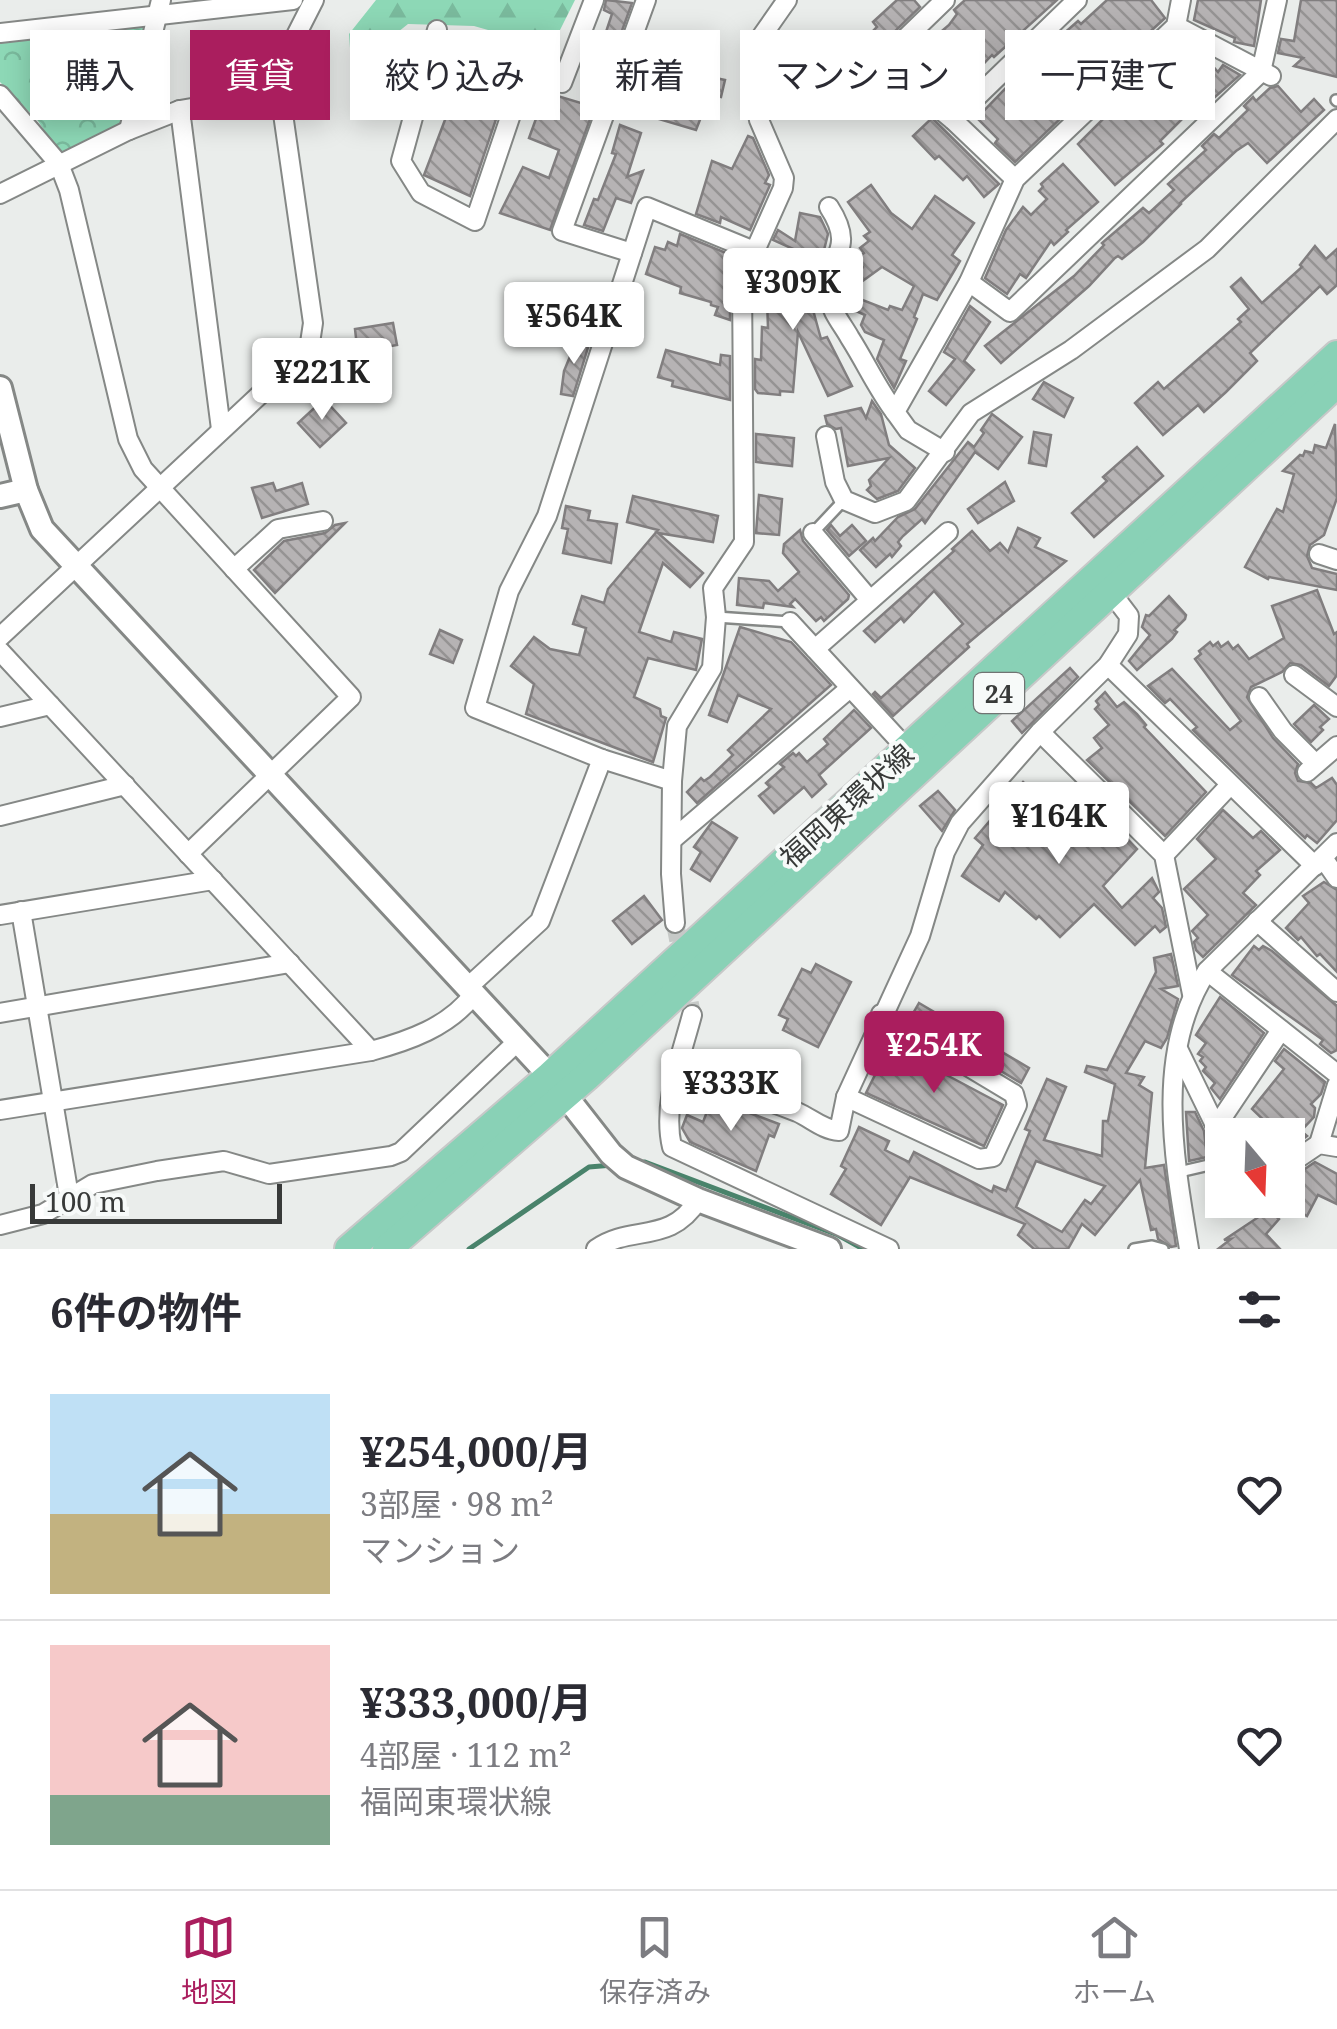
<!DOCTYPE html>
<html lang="ja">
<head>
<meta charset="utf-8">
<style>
  :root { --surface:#fff; --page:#f2f2f3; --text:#2b2b33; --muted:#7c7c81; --line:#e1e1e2; --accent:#aa1e5e }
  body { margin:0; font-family:"Noto Serif","Noto Sans JP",serif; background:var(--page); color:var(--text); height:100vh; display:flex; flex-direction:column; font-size:38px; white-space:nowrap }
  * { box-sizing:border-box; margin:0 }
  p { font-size:32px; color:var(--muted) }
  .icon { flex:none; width:55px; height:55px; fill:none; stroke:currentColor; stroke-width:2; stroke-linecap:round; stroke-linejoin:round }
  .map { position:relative; height:1249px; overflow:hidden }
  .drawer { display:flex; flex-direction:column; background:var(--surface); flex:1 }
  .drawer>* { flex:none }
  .banner { position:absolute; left:30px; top:30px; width:1278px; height:90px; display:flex; gap:20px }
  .needle { width:65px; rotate:161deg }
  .tools { position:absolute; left:1205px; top:1118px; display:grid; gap:20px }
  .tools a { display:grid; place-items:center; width:100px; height:100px; border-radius:0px; background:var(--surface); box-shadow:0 5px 25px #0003; font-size:50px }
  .scale { position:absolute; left:30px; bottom:25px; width:252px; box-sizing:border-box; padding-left:10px; border:5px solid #383a39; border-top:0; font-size:28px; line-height:35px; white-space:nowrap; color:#383a39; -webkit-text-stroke:8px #f7faf9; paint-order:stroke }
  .price { position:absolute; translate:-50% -85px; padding:0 22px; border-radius:10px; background:#fff; color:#222; font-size:32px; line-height:65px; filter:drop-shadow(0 2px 5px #0008) }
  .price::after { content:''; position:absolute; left:50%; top:60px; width:30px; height:22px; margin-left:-15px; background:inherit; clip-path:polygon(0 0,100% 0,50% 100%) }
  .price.selected { background:var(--accent); color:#fff }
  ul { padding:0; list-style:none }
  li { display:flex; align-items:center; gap:30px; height:250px; padding:0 50px }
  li+li { border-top:2px solid var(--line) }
  li span { display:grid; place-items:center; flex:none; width:280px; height:200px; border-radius:0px; color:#555 }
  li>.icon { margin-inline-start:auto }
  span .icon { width:120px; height:120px; fill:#fffc; stroke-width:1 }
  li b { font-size:42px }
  h2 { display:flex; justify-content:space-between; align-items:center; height:120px; padding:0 50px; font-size:42px }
  .pill { padding:0 35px; border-radius:0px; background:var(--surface); box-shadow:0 5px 25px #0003; font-size:35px; line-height:90px }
  .pill.selected { background:var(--accent); color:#fff }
  .tab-bar { display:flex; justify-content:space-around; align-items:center; height:140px; border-top:2px solid var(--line); background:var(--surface); font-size:28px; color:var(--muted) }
  .tab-bar a { display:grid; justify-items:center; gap:5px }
  .tab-bar .selected { color:var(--accent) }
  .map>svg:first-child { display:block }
  .forest { fill:url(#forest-firs) }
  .park { fill:url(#park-crowns) }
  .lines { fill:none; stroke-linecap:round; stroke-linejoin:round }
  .stream { stroke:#49836b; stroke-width:5 }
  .building { fill:url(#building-back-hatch); stroke:#817e7f; stroke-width:2.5; fill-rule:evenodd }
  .minor-tunnel { stroke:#c6c9c7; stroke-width:18; stroke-dasharray:18 9; stroke-linecap:butt }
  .service-casing { stroke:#858886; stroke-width:14 }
  .minor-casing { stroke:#858886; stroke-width:22 }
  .tertiary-casing { stroke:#858886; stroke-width:28 }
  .primary-casing { stroke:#c7c8c8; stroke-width:32 }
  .service { stroke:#fff; stroke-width:9 }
  .minor { stroke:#fff; stroke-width:18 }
  .tertiary { stroke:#fff; stroke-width:22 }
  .primary { stroke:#89d1b6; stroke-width:28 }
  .labels { text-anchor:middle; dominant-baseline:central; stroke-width:8; stroke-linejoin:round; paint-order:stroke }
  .shield { fill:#f7faf9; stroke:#717473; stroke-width:2.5 }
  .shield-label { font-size:25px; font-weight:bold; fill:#383a39 }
  .street-label { font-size:28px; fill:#383a39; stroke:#f7faf9 }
</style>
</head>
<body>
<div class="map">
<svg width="1337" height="1249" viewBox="0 0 1337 1249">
  <defs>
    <pattern id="forest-firs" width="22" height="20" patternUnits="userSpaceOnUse" patternTransform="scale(2.5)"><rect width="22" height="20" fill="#8dd8b6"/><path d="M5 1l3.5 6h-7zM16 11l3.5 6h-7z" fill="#7aba9d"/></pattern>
    <pattern id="park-crowns" width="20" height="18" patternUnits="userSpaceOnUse" patternTransform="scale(2.5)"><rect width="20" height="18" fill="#8dd8b6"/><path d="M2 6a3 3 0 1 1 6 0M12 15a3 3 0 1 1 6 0" fill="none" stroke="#7aba9d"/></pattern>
    <pattern id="building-back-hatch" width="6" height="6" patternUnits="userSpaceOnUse" patternTransform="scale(2.5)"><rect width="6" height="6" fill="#b6b3b4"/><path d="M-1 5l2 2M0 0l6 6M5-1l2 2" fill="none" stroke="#959393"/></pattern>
  </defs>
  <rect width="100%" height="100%" fill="#eaedeb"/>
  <polygon class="forest" points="376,0 575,0 551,48 474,26 408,24 383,44 363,94 352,77 349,34"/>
  <polygon class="park" points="145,24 119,126 61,156 38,121 0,82 0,42"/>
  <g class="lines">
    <g class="stream">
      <polyline points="638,1163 645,1162 838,1235 863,1249"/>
      <polyline points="469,1249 589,1167 613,1165"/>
    </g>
  </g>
  <g class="building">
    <polygon points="606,0 632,3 550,230 500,213 523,167 549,178 559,150 529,138 537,116 535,109 541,91 584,104 592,77 590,68 611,51 601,47 612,14 604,10"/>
    <polygon points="897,0 914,0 920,7 883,43 872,32 877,27 873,22"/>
    <polygon points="965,0 1057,0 994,57 992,55 953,96 929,70 921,77 901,60 921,45 923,47 949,25 957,14 954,10"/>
    <polygon points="1107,0 1151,0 1165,18 1080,96 1082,98 1015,162 995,143 998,139 977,118 1028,65 1078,21 1081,24"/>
    <polygon points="1198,0 1261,0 1254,46 1234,42 1235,38 1194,20"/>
    <polygon points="1301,0 1337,0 1337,77 1294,66 1303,58 1278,53 1281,39 1294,41"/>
    <polygon points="858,44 873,70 841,90 835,79"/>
    <polygon points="1185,45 1197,55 1202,54 1218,72 1223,65 1240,75 1191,118 1187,114 1160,141 1163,144 1115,185 1078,144 1108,114 1112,118 1132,100 1130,97 1140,87 1143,90 1180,56 1177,52"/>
    <polygon points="464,48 494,58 495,55 502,58 517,52 521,61 513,69 470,196 424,175 448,112 444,110"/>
    <polygon points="645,62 676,77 678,70 725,80 721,97 710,94 696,130 625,109"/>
    <polygon points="1278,86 1301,112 1314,99 1324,110 1267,163 1248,143 1236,151 1180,203 1181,204 1143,242 1122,259 1118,256 1115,258 1089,286 1001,363 985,346 1074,276 1104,245 1102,243 1143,208 1149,213 1174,190 1168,184 1206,150 1202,146 1214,134 1219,138 1248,110 1244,106 1253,97 1256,101 1270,88"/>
    <polygon points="932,118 999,184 984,197 967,176 963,180 939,156 935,159 913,136"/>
    <polygon points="620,125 641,133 627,177 643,171 631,203 616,198 603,231 584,225 594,199 598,200 616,154 612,153"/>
    <polygon points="748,136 753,138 769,175 765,183 770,185 750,230 721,217 720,223 696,214 712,161 732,169"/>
    <polygon points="1063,164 1098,202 1066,230 1068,232 1054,245 1051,241 1026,278 1020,274 1007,294 985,278 1006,230 1023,207 1031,215 1047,199 1039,191 1043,187 1041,184"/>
    <polygon points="871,185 891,213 912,229 935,196 974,223 952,255 960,261 937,300 923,294 914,317 917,319 900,359 906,361 894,388 877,359 884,340 865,332 861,325 865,315 845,306 850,295 888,310 890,306 902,310 914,286 882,267 846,293 863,267 857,258 864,253 860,248 869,241 864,236 870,232 848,202"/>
    <polygon points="800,213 820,217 828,234 823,254 810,251 811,257 773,240 778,230 795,241"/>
    <polygon points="680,234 738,258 730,279 730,320 715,315 718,307 711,305 711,302 680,293 681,287 646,274 655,247 665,250 668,242 677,246"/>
    <polygon points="1315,246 1326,259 1337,249 1337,285 1327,294 1320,286 1250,353 1257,361 1226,392 1204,412 1198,405 1163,435 1135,403 1158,382 1164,389 1241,322 1238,319 1249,309 1231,287 1241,278 1262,303 1302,267 1300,265"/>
    <polygon points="770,257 812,265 816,292 807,288 821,339 827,337 852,386 828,396 798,332 793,392 780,391 780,395 758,393 755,389 755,359 761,360 762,327 768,328 766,271"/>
    <polygon points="970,306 990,322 964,361 974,370 946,405 929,391 955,359 944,352"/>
    <polygon points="393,323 397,345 385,347 387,359 375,361 377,372 360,374 355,329"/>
    <polygon points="578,337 590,341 573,396 561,394 564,371"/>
    <polygon points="666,350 720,365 721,355 730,356 730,400 672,386 673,381 658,377"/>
    <polygon points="1044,382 1073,398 1064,417 1033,399"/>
    <polygon points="324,399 346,423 320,447 298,423"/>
    <polygon points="872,401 881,414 889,445 915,468 898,491 877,499 867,490 871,486 869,480 889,458 848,466 841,428 836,429 827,424 825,416 861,408 866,418"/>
    <polygon points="992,414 1022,437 998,469 975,452 925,523 922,519 903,536 898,542 901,546 892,557 890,554 876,567 860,550 873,538 875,541 898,517 915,509 968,442 974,447 984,433 981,430"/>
    <polygon points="1335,424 1337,498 1324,535 1310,545 1307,556 1312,568 1337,574 1337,590 1269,577 1268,579 1245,567 1277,509 1283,512 1294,474 1283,471 1300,455 1303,456 1305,451 1313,453 1315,445 1326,448"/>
    <polygon points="1034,432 1051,435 1046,466 1029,463"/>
    <polygon points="756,434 794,438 792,466 756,462"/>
    <polygon points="1137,447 1163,476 1094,537 1072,513 1107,481 1103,477"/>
    <polygon points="1005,482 1014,501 978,523 968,509"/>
    <polygon points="273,483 276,491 302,483 308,504 262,518 252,488"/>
    <polygon points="759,495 782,499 779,535 756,533"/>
    <polygon points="633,496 718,516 713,542 658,533 703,573 690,587 663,563 639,632 671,642 674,632 702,639 696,670 648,658 634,697 660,709 661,716 666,718 653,762 526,714 534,684 511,666 534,637 550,649 579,655 586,628 573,624 582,596 604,603 608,589 658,530 627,522"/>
    <polygon points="566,506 590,511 588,520 617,524 611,563 563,553 568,529 562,528"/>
    <polygon points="345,523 275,593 254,570 284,541 325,533 335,525"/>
    <polygon points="831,525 840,536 852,525 866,541 849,556 827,530"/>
    <polygon points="1018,528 1040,538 1035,547 1066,561 967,644 969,647 893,716 873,694 875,692 881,698 963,624 934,591 904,622 901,618 875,642 864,631 954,551 952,549 972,531 990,551 1000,543 1008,552"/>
    <polygon points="800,530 803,541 849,595 848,599 824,621 821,617 816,621 795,599 790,604 793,607 764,603 763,608 737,605 739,578 769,581 778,591 799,572 783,553 784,544"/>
    <polygon points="1317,590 1334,634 1337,632 1337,675 1329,686 1301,665 1290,663 1282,672 1251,687 1247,697 1273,738 1298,764 1295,773 1298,781 1311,783 1316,788 1332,778 1337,785 1337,820 1317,843 1307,835 1305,838 1287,821 1193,730 1197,727 1170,699 1165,703 1148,686 1172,669 1230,730 1241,721 1195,659 1201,654 1199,651 1210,642 1213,646 1218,642 1221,647 1228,642 1233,649 1238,645 1249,659 1284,638 1272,606"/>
    <polygon points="1169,596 1186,615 1185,619 1174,630 1177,632 1172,639 1137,670 1129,661 1150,635 1142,627 1146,615 1149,616"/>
    <polygon points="740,627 791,642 831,685 697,803 687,792 701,778 704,781 710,777 733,755 728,750 771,709 738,695 727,722 709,715"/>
    <polygon points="440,630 462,640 453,663 430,654"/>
    <polygon points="1070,668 1078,677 1022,733 1012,721"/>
    <polygon points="1105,692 1117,707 1124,702 1137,714 1146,725 1144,727 1206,792 1165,836 1087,760 1102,748 1094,738 1109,725 1095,709 1099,705 1096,701"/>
    <polygon points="1314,705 1329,719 1320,727 1323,730 1311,742 1294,724"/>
    <polygon points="854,710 871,728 819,775 826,784 812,797 804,787 774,813 759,796 770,787 766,783 784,767 780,764 793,753 796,756 799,753 807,762 828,744 824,739"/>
    <polygon points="1023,782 1032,791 1039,784 1057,800 1041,816 1065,845 1090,823 1079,812 1091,800 1093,803 1137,849 1103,886 1122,908 1152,878 1159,892 1153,898 1162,908 1166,927 1160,932 1155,926 1135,945 1094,904 1060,937 1039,916 1036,919 1005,892 999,901 962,876 983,845 975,838"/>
    <polygon points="938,791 955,810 942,831 920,806"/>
    <polygon points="1223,810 1253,838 1261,831 1280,850 1256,871 1260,875 1243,893 1256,905 1203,957 1196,950 1194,942 1198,938 1192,931 1208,915 1184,889 1216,859 1197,839"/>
    <polygon points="712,822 737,838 710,881 691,869 701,852 694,847"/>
    <polygon points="1324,882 1337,890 1337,972 1320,954 1317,956 1301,937 1298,940 1286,928 1309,903 1303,896"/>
    <polygon points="644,896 662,920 632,944 613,921"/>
    <polygon points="1254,946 1259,950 1263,946 1272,951 1337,1006 1337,1050 1331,1053 1320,1044 1323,1040 1232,975"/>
    <path d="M1171,954L1178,986L1161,989L1178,999L1167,1038L1161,1048L1145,1041L1126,1073L1144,1077L1139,1085L1152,1093L1145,1168L1164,1165L1176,1246L1171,1247L1158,1239L1156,1229L1151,1230L1140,1180L1095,1235L1082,1224L1068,1249H1034L1018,1235L1025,1224L910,1177L881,1225L831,1194L846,1169L841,1166L859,1127L889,1141L885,1150L909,1162L914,1152L992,1192L994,1186L1006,1191L1030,1131L1025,1129L1047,1079L1066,1087L1044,1140L1102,1156L1103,1121H1108L1115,1084L1085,1072L1087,1066L1107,1070L1156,972L1154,958ZM1036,1161L1105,1186L1091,1204L1085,1200L1062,1232L1016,1207Z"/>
    <polygon points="816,964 851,982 818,1047 783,1030 788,1019 779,1015 802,969 811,973"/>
    <polygon points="1220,997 1264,1033 1220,1099 1211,1088 1215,1083 1203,1071 1206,1067 1200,1061 1203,1057 1198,1054 1206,1043 1196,1035"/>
    <polygon points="919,1003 1029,1068 1021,1083 911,1017"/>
    <polygon points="890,1045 1003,1105 984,1146 866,1093"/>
    <polygon points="1284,1049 1325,1082 1321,1094 1311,1104 1315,1108 1314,1117 1301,1131 1307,1136 1291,1148 1288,1147 1288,1135 1257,1135 1271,1127 1252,1109 1284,1069 1275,1061"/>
    <polygon points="712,1099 779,1124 774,1137 769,1135 756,1171 690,1142 682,1128 687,1115 703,1122"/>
    <polygon points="1186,1112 1195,1112 1204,1131 1207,1157 1189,1161"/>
    <polygon points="1315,1162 1337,1174 1337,1204 1318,1195 1307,1216 1286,1205 1296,1192 1302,1171"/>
    <polygon points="1269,1210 1279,1219 1266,1234 1280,1249 1218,1249 1231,1239 1224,1240"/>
  </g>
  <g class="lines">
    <polyline class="minor-tunnel" points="675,923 692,1015"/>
    <defs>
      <g id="service">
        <polyline points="1336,100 1337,101"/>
        <polyline points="813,533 844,500"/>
        <polyline points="716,617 790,622"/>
        <polyline points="1179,1172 1222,1162"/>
        <polyline points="1134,1249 1152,1246 1163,1249"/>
      </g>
      <g id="minor">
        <polyline points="945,0 882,61 953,120 1015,179"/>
        <polyline points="1176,26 1271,76"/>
        <polyline points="437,30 401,161 421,193 475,221 525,73 562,83 594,0"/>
        <polyline points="0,33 293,0"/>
        <polyline points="0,95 59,164 69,190 128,439 143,469 351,697 188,854"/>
        <polyline points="180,110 221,429"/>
        <polyline points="953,120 1077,0"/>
        <polyline points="129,130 161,0"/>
        <polyline points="0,194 129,130 180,110 278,93"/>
        <path d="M829,207C859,253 823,257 829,296C831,312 843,325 850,338C866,363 877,388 895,412"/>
        <polyline points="632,253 562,231 646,0"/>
        <polyline points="969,282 1010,312 1261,72 1277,0"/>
        <polyline points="826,436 835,482 844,500 875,513 906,501 971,413 1071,350 1207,249 1337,119"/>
        <polyline points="945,452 908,430 895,412 969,282 1015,179 1176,26 1181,0"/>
        <polyline points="813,533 870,600"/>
        <polyline points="1319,554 1337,560"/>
        <polyline points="234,569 278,529 323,521"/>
        <polyline points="790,622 907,749"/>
        <polyline points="0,637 295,362 310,343 313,323 278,79 284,59 314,0"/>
        <polyline points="815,649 948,532"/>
        <polyline points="0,651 371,1051"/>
        <polyline points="1108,665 1315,866"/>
        <polyline points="1294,675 1337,707"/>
        <polyline points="1259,697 1283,731 1316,764"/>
        <polyline points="0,717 50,705"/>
        <polyline points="1040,732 1164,855 1192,994"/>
        <polyline points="1307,772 1337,746"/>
        <polyline points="672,781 602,759 475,708 509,591 547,516 647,207 754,251"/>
        <polyline points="0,816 125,785"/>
        <polyline points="672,840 850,688"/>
        <polyline points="1164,855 1230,785"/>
        <polyline points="1323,858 1337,878"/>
        <polyline points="21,911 69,1196"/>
        <polyline points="0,915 213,880"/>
        <polyline points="1257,921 1337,992"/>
        <polyline points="675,923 671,874 672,781 677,726 712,668 716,617 713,588 744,542 742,280 783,188 784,178 759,120 753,89 759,40 787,0"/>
        <polyline points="1207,971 1337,1074"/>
        <polyline points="467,988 540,921 602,759"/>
        <polyline points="0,1013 290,963"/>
        <path d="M692,1015C681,1057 662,1104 672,1147L889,1249"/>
        <polyline points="1179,1051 1216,1127 1222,1154"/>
        <path d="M676,1077C718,1085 757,1096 797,1112C811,1118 823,1130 839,1131L846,1097L920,936L945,852L960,823L1040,732L1108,665L1128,634L1129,616L1107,587"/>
        <polyline points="846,1097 979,1159 993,1157 1017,1105 1014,1094 881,1014"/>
        <path d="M0,1110L371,1051C408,1041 449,1027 473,995"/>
        <polyline points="1216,1127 1281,1030"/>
        <polyline points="1319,1144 1337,1085"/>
        <polyline points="1288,1165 1319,1144 1337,1147"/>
        <polyline points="0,1225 43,1214 93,1184 157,1171 224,1161 269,1174 391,1156 401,1152 517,1042"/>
        <path d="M596,1249C631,1224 670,1245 698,1200"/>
        <path d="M1189,1249C1174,1159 1154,1052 1207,971L1337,843"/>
      </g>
      <g id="tertiary">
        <polyline points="0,388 26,490 42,529 550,1076 611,1154 626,1167 698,1200 829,1249"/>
        <polyline points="0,496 26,490"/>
      </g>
      <g id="primary">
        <polyline points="349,1249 550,1076 1337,355"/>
        <polyline points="387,1249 586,1077 1337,383"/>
      </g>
    </defs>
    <use href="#service" class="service-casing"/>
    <use href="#minor" class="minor-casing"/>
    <use href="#tertiary" class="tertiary-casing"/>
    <use href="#primary" class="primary-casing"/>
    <use href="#service" class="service"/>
    <use href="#minor" class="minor"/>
    <use href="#tertiary" class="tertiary"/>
    <use href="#primary" class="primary"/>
  </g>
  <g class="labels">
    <rect class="shield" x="974" y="673" width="50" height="40" rx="8"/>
    <g class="shield-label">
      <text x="999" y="693">24</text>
    </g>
    <g class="street-label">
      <text transform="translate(846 805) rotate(-42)">福岡東環状線</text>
    </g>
  </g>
</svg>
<div class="tools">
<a><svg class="needle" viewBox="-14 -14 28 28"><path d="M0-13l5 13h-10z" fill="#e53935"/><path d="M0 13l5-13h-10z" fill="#7c7c81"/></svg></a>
</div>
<div class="scale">100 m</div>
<b class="price" style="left:793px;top:333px">¥309K</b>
<b class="price" style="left:574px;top:367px">¥564K</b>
<b class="price" style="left:322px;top:423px">¥221K</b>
<b class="price" style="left:1059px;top:867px">¥164K</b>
<b class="price selected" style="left:934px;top:1096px">¥254K</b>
<b class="price" style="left:731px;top:1134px">¥333K</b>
<div class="banner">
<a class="pill">購入</a>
<a class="pill selected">賃貸</a>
<a class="pill">絞り込み</a>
<a class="pill">新着</a>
<a class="pill">マンション</a>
<a class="pill">一戸建て</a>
</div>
</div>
<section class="drawer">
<h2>6件の物件<svg class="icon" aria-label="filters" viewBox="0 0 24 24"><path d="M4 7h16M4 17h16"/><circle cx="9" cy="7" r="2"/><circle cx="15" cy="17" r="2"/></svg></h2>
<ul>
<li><span style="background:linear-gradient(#bfe0f5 60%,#c2b280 0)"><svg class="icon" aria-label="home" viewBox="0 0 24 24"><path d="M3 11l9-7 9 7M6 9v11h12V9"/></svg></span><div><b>¥254,000/月</b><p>3部屋 · 98 m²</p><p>マンション</p></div><svg class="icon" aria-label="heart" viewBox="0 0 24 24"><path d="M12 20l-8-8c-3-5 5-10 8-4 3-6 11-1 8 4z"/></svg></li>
<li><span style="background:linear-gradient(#f6c9c9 75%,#7fa58c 0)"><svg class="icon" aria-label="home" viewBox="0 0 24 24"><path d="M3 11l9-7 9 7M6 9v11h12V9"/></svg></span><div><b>¥333,000/月</b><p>4部屋 · 112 m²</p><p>福岡東環状線</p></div><svg class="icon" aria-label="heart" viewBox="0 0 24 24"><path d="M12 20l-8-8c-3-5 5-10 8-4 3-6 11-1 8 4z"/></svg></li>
</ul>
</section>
<nav class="tab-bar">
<a class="selected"><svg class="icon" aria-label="map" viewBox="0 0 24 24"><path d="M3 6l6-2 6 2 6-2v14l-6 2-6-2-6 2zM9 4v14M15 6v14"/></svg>地図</a>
<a><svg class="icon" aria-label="saved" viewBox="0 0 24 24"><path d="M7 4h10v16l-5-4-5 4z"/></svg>保存済み</a>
<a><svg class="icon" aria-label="home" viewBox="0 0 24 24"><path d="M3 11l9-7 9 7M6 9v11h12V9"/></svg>ホーム</a>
</nav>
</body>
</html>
